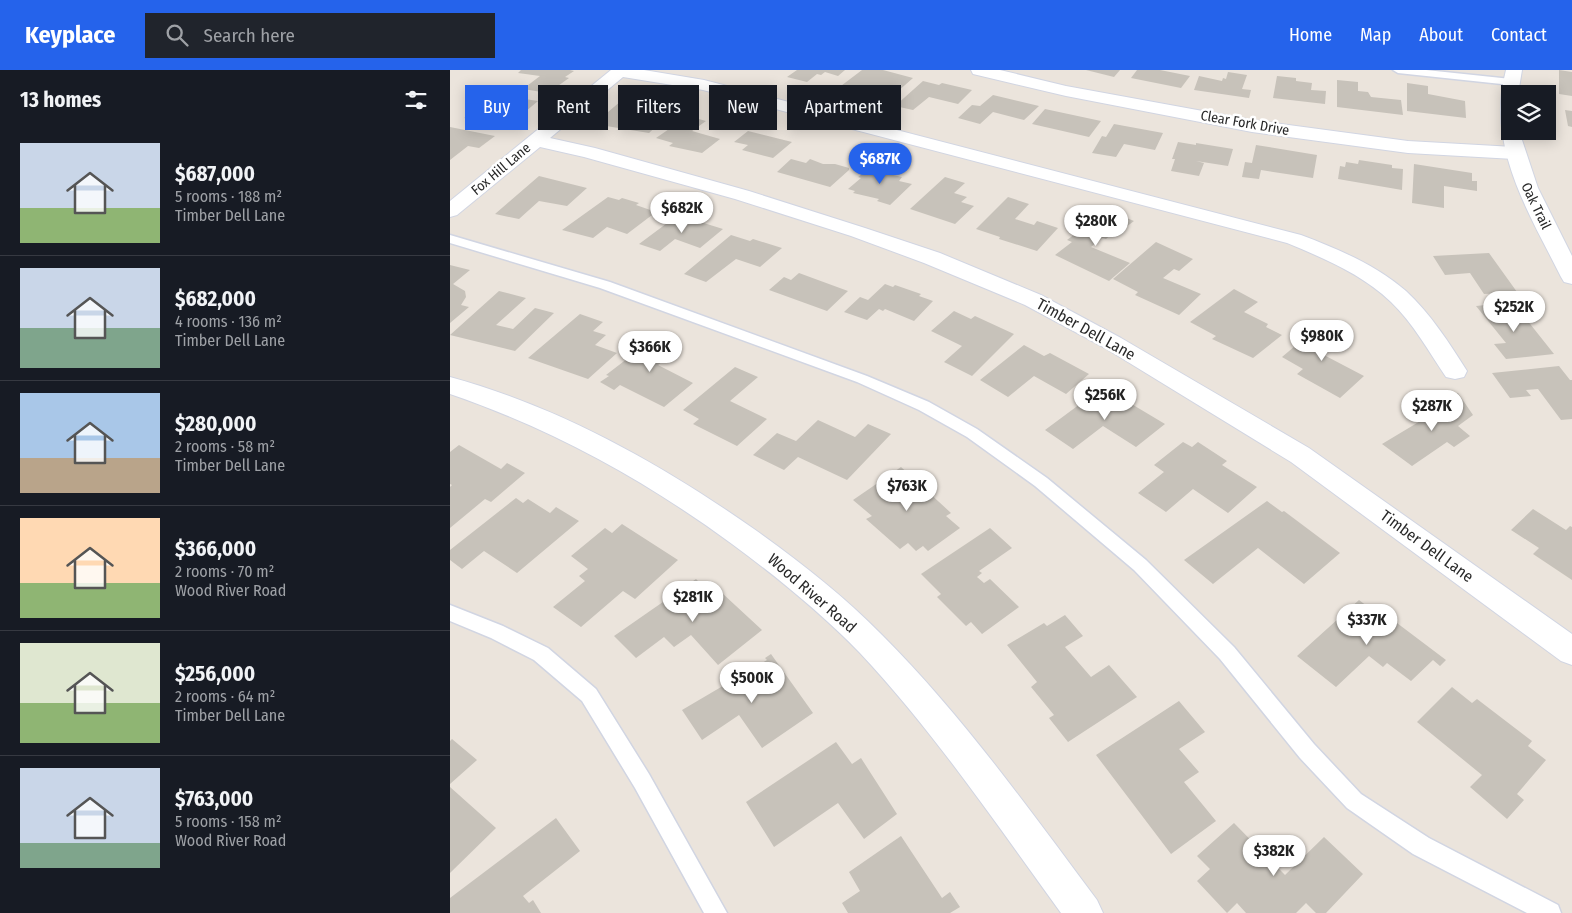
<!DOCTYPE html>
<html lang="en">
<head>
<meta charset="utf-8">
<style>
  :root { --surface:#171b24; --page:#20242c; --text:#f1f3f6; --muted:#9ea1a6; --line:#363941; --accent:#2563eb }
  body { margin:0; font-family:"Fira Sans Condensed",sans-serif; background:var(--page); color:var(--text); height:100vh; display:flex; flex-direction:column; font-size:19px; white-space:nowrap }
  * { box-sizing:border-box; margin:0 }
  p { font-size:16px; color:var(--muted) }
  .icon { flex:none; width:28px; height:28px; fill:none; stroke:currentColor; stroke-width:2; stroke-linecap:round; stroke-linejoin:round }
  .map { position:relative; flex:1; overflow:hidden }
  .panel { display:flex; flex-direction:column; background:var(--surface); width:450px }
  .panel>* { flex:none }
  .banner { position:absolute; left:15px; top:15px; width:475px; height:45px; display:flex; gap:10px }
  .buttons { position:absolute; left:1051px; top:15px; display:grid; gap:10px }
  .buttons a { display:grid; place-items:center; width:55px; height:55px; border-radius:0px; background:var(--surface); box-shadow:0 2px 12px #0003; font-size:25px }
  .price { position:absolute; translate:-50% -42px; padding:0 11px; border-radius:18px; background:#fff; color:#222; font-size:16px; line-height:32px; filter:drop-shadow(0 1px 2px #0008) }
  .price::after { content:''; position:absolute; left:50%; top:30px; width:15px; height:11px; margin-left:-8px; background:inherit; clip-path:polygon(0 0,100% 0,50% 100%) }
  .price.active { background:var(--accent); color:#fff }
  ul { padding:0; list-style:none }
  li { display:flex; align-items:center; gap:15px; height:125px; padding:0 20px }
  li+li { border-top:1px solid var(--line) }
  li span { display:grid; place-items:center; flex:none; width:140px; height:100px; border-radius:0px; color:#555 }
  li>.icon { margin-inline-start:auto }
  span .icon { width:60px; height:60px; fill:#fffc; stroke-width:1 }
  li b { font-size:21px }
  h2 { display:flex; justify-content:space-between; align-items:center; height:60px; padding:0 20px; font-size:21px }
  .chip { padding:0 18px; border-radius:0px; background:var(--surface); box-shadow:0 2px 12px #0003; font-size:18px; line-height:45px }
  .chip.active { background:var(--accent); color:#fff }
  header { display:flex; align-items:center; gap:30px; box-sizing:border-box; height:70px; padding:0 25px; background:var(--accent); color:#fff }
  header strong { font-size:24px }
  nav { display:flex; gap:28px; margin-inline-start:auto; font-size:18px }
  .search { width:350px; height:45px; background:var(--page); display:flex; align-items:center; gap:12px; box-sizing:border-box; padding:0 18px; border-radius:0px; color:var(--muted); font-size:19px }
  main { display:flex; flex:1; min-height:0 }
  .map>svg:first-child { display:block }
  .building { fill:#c7c2ba }
  .lines { fill:none; stroke-linecap:round; stroke-linejoin:round }
  .service-casing { stroke:#d1d5e2; stroke-width:3 }
  .minor-casing { stroke:#d1d5e2; stroke-width:2 }
  .tertiary-casing { stroke:#d1d5e2; stroke-width:2 }
  .service { fill:#fff; fill-rule:evenodd }
  .minor { fill:#fff; fill-rule:evenodd }
  .tertiary { fill:#fff; fill-rule:evenodd }
  .labels { text-anchor:middle; dominant-baseline:central; stroke-width:5; stroke-linejoin:round; paint-order:stroke }
  .far-street-label { font-size:14px; fill:#292929; stroke:#fff }
  .street-label { font-size:16px; fill:#292929; stroke:#fff }
</style>
</head>
<body>
<header>
<strong>Keyplace</strong>
<div class="search"><svg class="icon" aria-label="search" viewBox="0 0 24 24"><circle cx="10" cy="10" r="6"/><path d="M15 15l6 6"/></svg>Search here</div>
<nav><a>Home</a><a>Map</a><a>About</a><a>Contact</a></nav>
</header>
<main>
<section class="panel">
<h2>13 homes<svg class="icon" aria-label="filters" viewBox="0 0 24 24"><path d="M4 7h16M4 17h16"/><circle cx="9" cy="7" r="2"/><circle cx="15" cy="17" r="2"/></svg></h2>
<ul>
<li><span style="background:linear-gradient(#c9d6e8 65%,#8fb573 0)"><svg class="icon" aria-label="home" viewBox="0 0 24 24"><path d="M3 11l9-7 9 7M6 9v11h12V9"/></svg></span><div><b>$687,000</b><p>5 rooms · 188 m²</p><p>Timber Dell Lane</p></div></li>
<li><span style="background:linear-gradient(#c9d6e8 60%,#7fa58c 0)"><svg class="icon" aria-label="home" viewBox="0 0 24 24"><path d="M3 11l9-7 9 7M6 9v11h12V9"/></svg></span><div><b>$682,000</b><p>4 rooms · 136 m²</p><p>Timber Dell Lane</p></div></li>
<li><span style="background:linear-gradient(#a9c7e8 65%,#b9a48a 0)"><svg class="icon" aria-label="home" viewBox="0 0 24 24"><path d="M3 11l9-7 9 7M6 9v11h12V9"/></svg></span><div><b>$280,000</b><p>2 rooms · 58 m²</p><p>Timber Dell Lane</p></div></li>
<li><span style="background:linear-gradient(#ffd9b3 65%,#8fb573 0)"><svg class="icon" aria-label="home" viewBox="0 0 24 24"><path d="M3 11l9-7 9 7M6 9v11h12V9"/></svg></span><div><b>$366,000</b><p>2 rooms · 70 m²</p><p>Wood River Road</p></div></li>
<li><span style="background:linear-gradient(#dfe7d0 60%,#8fb573 0)"><svg class="icon" aria-label="home" viewBox="0 0 24 24"><path d="M3 11l9-7 9 7M6 9v11h12V9"/></svg></span><div><b>$256,000</b><p>2 rooms · 64 m²</p><p>Timber Dell Lane</p></div></li>
<li><span style="background:linear-gradient(#c9d6e8 75%,#7fa58c 0)"><svg class="icon" aria-label="home" viewBox="0 0 24 24"><path d="M3 11l9-7 9 7M6 9v11h12V9"/></svg></span><div><b>$763,000</b><p>5 rooms · 158 m²</p><p>Wood River Road</p></div></li>
</ul>
</section>
<div class="map">
<svg width="1122" height="843" viewBox="0 0 1122 843">
  <rect width="100%" height="100%" fill="#ebe4dc"/>
  <g class="building">
    <polygon points="71,0 120,0 124,1 115,7 119,8 98,23 73,19 90,6 68,3"/>
    <polygon points="347,0 395,0 388,6 375,2 371,5 367,4 357,12 337,7"/>
    <polygon points="412,0 433,0 463,8 447,22 432,18 416,31 383,22"/>
    <polygon points="636,0 670,0 664,7"/>
    <polygon points="687,0 710,0 740,6 731,18 681,8"/>
    <polygon points="1109,0 1122,2 1122,26 1109,24"/>
    <polygon points="778,2 797,5 792,19 801,20 799,28 744,20 749,6 772,11 773,8 776,9"/>
    <polygon points="827,6 846,8 846,11 862,13 861,20 876,21 875,34 823,28"/>
    <polygon points="887,10 908,12 908,21 918,22 921,27 951,30 953,45 887,37"/>
    <polygon points="473,11 489,15 492,13 522,20 508,34 479,27 463,40 445,36"/>
    <polygon points="957,13 978,16 978,24 1015,31 1016,48 957,41"/>
    <polygon points="47,25 88,31 75,42 60,40 43,53 14,48 25,41 18,40 26,35 32,36"/>
    <polygon points="178,25 201,28 183,45 213,50 199,63 144,54"/>
    <polygon points="543,25 589,36 574,50 543,42 530,54 508,48 522,35 530,36"/>
    <polygon points="595,39 651,51 639,67 582,54"/>
    <polygon points="1115,40 1122,41 1122,57 1118,56"/>
    <polygon points="238,46 256,51 242,61 270,69 252,83 219,76 223,73 206,68"/>
    <polygon points="664,54 713,63 705,80 674,74 666,87 642,83 652,66 656,67"/>
    <polygon points="0,57 45,66 29,78 18,76 0,90"/>
    <polygon points="298,61 342,72 323,88 292,80 298,75 284,72"/>
    <polygon points="728,72 746,75 746,73 783,79 778,96 746,91 754,93 749,106 721,101 725,89 722,89"/>
    <polygon points="806,75 867,85 863,108 811,100 809,109 792,107 795,92 802,93"/>
    <polygon points="341,89 356,93 360,89 373,94 385,94 399,98 399,100 380,117 327,102"/>
    <polygon points="909,90 942,95 942,98 953,99 952,120 888,109 890,96 895,97 896,92 908,94"/>
    <polygon points="427,94 445,98 439,104 452,107 449,111 462,114 440,135 427,131 429,129 403,123 405,121 398,119 411,108 408,107"/>
    <polygon points="964,94 1022,103 1022,111 1027,111 1027,121 994,116 994,138 962,133"/>
    <polygon points="89,106 137,118 117,136 89,131 69,149 45,144"/>
    <polygon points="495,107 515,113 504,123 517,127 511,132 524,136 505,154 460,139"/>
    <polygon points="158,127 169,130 172,128 189,133 186,135 206,142 177,164 157,157 143,168 112,160"/>
    <polygon points="558,127 579,134 565,149 584,155 587,151 608,158 587,181 549,169 550,167 526,159"/>
    <polygon points="657,140 684,151 676,157 667,153 666,154 671,156 656,169 652,168 641,177 680,193 659,211 605,185 622,172 617,170"/>
    <polygon points="228,145 273,159 250,178 225,169 210,181 189,174"/>
    <polygon points="281,165 300,171 303,169 332,178 310,197 286,189 256,212 234,204"/>
    <polygon points="706,172 743,189 729,201 724,199 713,208 751,224 729,245 685,225 688,222 663,209"/>
    <polygon points="1039,183 1067,222 1034,224 1020,203 995,205 983,186"/>
    <polygon points="0,195 20,200 3,214 15,221 16,227 11,235 19,237 0,253"/>
    <polygon points="349,203 368,210 398,221 377,241 319,220 334,207 341,210"/>
    <polygon points="435,214 443,217 445,215 471,224 469,226 483,231 464,251 435,239 433,241 429,239 417,250 394,242 410,227 418,230"/>
    <polygon points="784,219 808,232 794,242 818,254 816,257 832,265 803,288 762,269 766,266 740,252"/>
    <polygon points="49,221 76,228 46,255 63,259 85,238 104,243 65,281 0,265"/>
    <polygon points="1055,233 1066,246 1073,245 1104,284 1056,289 1044,274 1056,273 1026,236"/>
    <polygon points="504,241 521,249 525,246 564,264 522,306 494,292 512,276 481,261"/>
    <polygon points="130,244 153,252 143,261 156,265 145,275 167,283 138,309 78,288"/>
    <polygon points="867,253 892,266 872,284 914,306 890,328 847,304 853,299 832,287 851,271 846,269"/>
    <polygon points="208,265 232,276 208,295 243,313 214,337 170,315 164,320 150,312 159,306 156,305"/>
    <polygon points="574,275 594,286 600,283 639,304 616,324 584,306 558,327 530,310"/>
    <polygon points="1109,296 1120,310 1122,310 1122,349 1111,350 1088,319 1076,320 1081,326 1060,328 1042,303"/>
    <polygon points="285,297 308,307 280,331 317,349 287,376 243,354 249,349 233,340"/>
    <polygon points="653,317 715,354 686,377 653,356 623,379 595,360"/>
    <polygon points="1008,323 1023,345 1008,356 1020,366 1004,377 997,372 962,396 932,374 982,344 979,342"/>
    <polygon points="368,350 405,367 418,354 441,364 397,410 348,387 334,400 303,385 327,363 346,371"/>
    <polygon points="733,372 742,377 748,372 777,391 772,395 807,417 778,443 743,419 716,442 688,423 714,402 704,395"/>
    <polygon points="9,375 51,399 57,393 75,403 41,432 35,429 0,458 0,417 2,415 0,414 0,382"/>
    <polygon points="451,397 501,443 496,446 510,458 478,481 473,476 466,481 458,473 450,479 416,449 422,446 403,430"/>
    <polygon points="66,428 73,433 78,429 100,443 106,437 129,451 67,503 34,481 12,499 0,490 0,480"/>
    <polygon points="817,431 832,442 834,441 890,483 854,514 808,478 763,514 734,490"/>
    <polygon points="1083,439 1116,460 1120,456 1122,457 1122,510 1083,484 1089,478 1061,460"/>
    <polygon points="172,454 228,490 185,529 173,521 131,557 103,537 135,511 129,506 138,499 121,486 155,458 162,463"/>
    <polygon points="540,458 562,478 529,501 532,503 527,507 534,513 540,509 569,537 532,564 521,552 516,556 487,527 491,524 471,504"/>
    <polygon points="246,509 253,516 259,511 312,560 268,595 241,565 224,577 214,567 186,588 164,566"/>
    <polygon points="909,530 934,549 939,547 996,590 990,596 983,590 961,611 937,593 933,597 919,586 886,617 847,586"/>
    <polygon points="615,545 633,566 615,577 641,607 659,595 687,627 618,672 599,648 604,645 581,617 587,612 557,575 594,553 597,556"/>
    <polygon points="321,584 363,643 312,678 289,645 252,670 232,640 317,590 315,588"/>
    <polygon points="1002,617 1022,633 1027,629 1082,671 1078,676 1096,690 1067,724 1074,730 1057,749 1020,717 1032,705 967,652"/>
    <polygon points="729,631 755,662 729,679 749,702 734,712 766,751 721,784 646,685"/>
    <polygon points="2,669 27,690 0,714 0,671"/>
    <polygon points="386,672 402,694 411,688 447,744 414,769 388,733 324,777 296,732"/>
    <polygon points="0,717 46,758 0,803"/>
    <polygon points="106,748 130,781 73,826 79,833 83,830 91,843 0,843 0,828"/>
    <polygon points="784,753 835,805 874,767 913,804 876,843 866,843 856,833 846,843 796,843 787,833 777,843 747,811 760,799 747,786"/>
    <polygon points="451,766 492,828 500,822 510,837 500,843 398,843 392,833 410,821 399,802"/>
  </g>
  <g class="lines">
    <defs>
      <g id="service">
        <polygon points="943,0 976,0 1061,9 1066,12 1061,15 948,3"/>
        <polygon points="0,165 160,212 417,306 479,332 527,359 597,408 696,490 784,577 864,674 911,724 979,768 1108,835 1111,843 1077,843 963,784 897,738 850,688 770,589 684,500 585,416 517,367 469,340 407,312 150,218 0,173"/>
        <polygon points="0,535 53,556 98,578 146,619 199,704 277,843 254,843 185,718 132,631 84,590 41,568 0,551"/>
      </g>
      <g id="minor">
        <path d="M161,0H194L254,10L851,165C888,179 926,195 956,221C980,243 1000,274 1017,301L1014,307L1005,309L996,307C979,282 963,253 941,232C912,204 873,188 837,173L253,20L173,7L100,68L145,78L299,121L415,158L490,183L591,225L671,268L859,378L1122,564V595L1111,591L841,392L655,278L575,235L474,193L401,166L285,129L134,87L90,77L7,145L0,147V131Z"/>
        <polygon points="521,0 550,0 616,16 802,50 958,71 1064,77 1071,79 1074,83 1071,87 1064,89 958,83 802,62 616,26 523,4"/>
        <path d="M0,307C110,337 211,394 304,459C349,491 393,525 432,565C512,645 579,739 647,830L653,843H611C547,755 485,663 410,583C371,543 327,507 282,474C195,410 102,359 0,324Z"/>
      </g>
      <path id="tertiary" d="M1056,0H1072L1068,24H1060V61H1069L1088,118L1122,186V214L1114,212L1111,207C1078,141 1036,76 1056,0Z"/>
    </defs>
    <use href="#service" class="service-casing"/>
    <use href="#minor" class="minor-casing"/>
    <use href="#tertiary" class="tertiary-casing"/>
    <use href="#service" class="service"/>
    <use href="#minor" class="minor"/>
    <use href="#tertiary" class="tertiary"/>
  </g>
  <g class="labels">
    <g class="far-street-label">
      <text transform="translate(795 53) rotate(10)">Clear Fork Drive</text>
      <text transform="translate(51 99) rotate(-40)">Fox Hill Lane</text>
      <text transform="translate(1086 136) rotate(64)">Oak Trail</text>
    </g>
    <g class="street-label">
      <text transform="translate(636 259) rotate(29)">Timber Dell Lane</text>
      <text transform="translate(977 476) rotate(36)">Timber Dell Lane</text>
      <text transform="translate(362 523) rotate(41)">Wood River Road</text>
    </g>
  </g>
</svg>
<div class="buttons">
<a><svg class="icon" aria-label="layers" viewBox="0 0 24 24"><path d="M12 4l9 5-9 5-9-5zM3 14l9 5 9-5"/></svg></a>
</div>
<b class="price active" style="left:430px;top:115px">$687K</b>
<b class="price" style="left:232px;top:164px">$682K</b>
<b class="price" style="left:646px;top:177px">$280K</b>
<b class="price" style="left:1064px;top:263px">$252K</b>
<b class="price" style="left:872px;top:292px">$980K</b>
<b class="price" style="left:200px;top:303px">$366K</b>
<b class="price" style="left:655px;top:351px">$256K</b>
<b class="price" style="left:982px;top:362px">$287K</b>
<b class="price" style="left:457px;top:442px">$763K</b>
<b class="price" style="left:243px;top:553px">$281K</b>
<b class="price" style="left:917px;top:576px">$337K</b>
<b class="price" style="left:302px;top:634px">$500K</b>
<b class="price" style="left:824px;top:807px">$382K</b>
<div class="banner">
<a class="chip active">Buy</a>
<a class="chip">Rent</a>
<a class="chip">Filters</a>
<a class="chip">New</a>
<a class="chip">Apartment</a>
</div>
</div>
</main>
</body>
</html>
